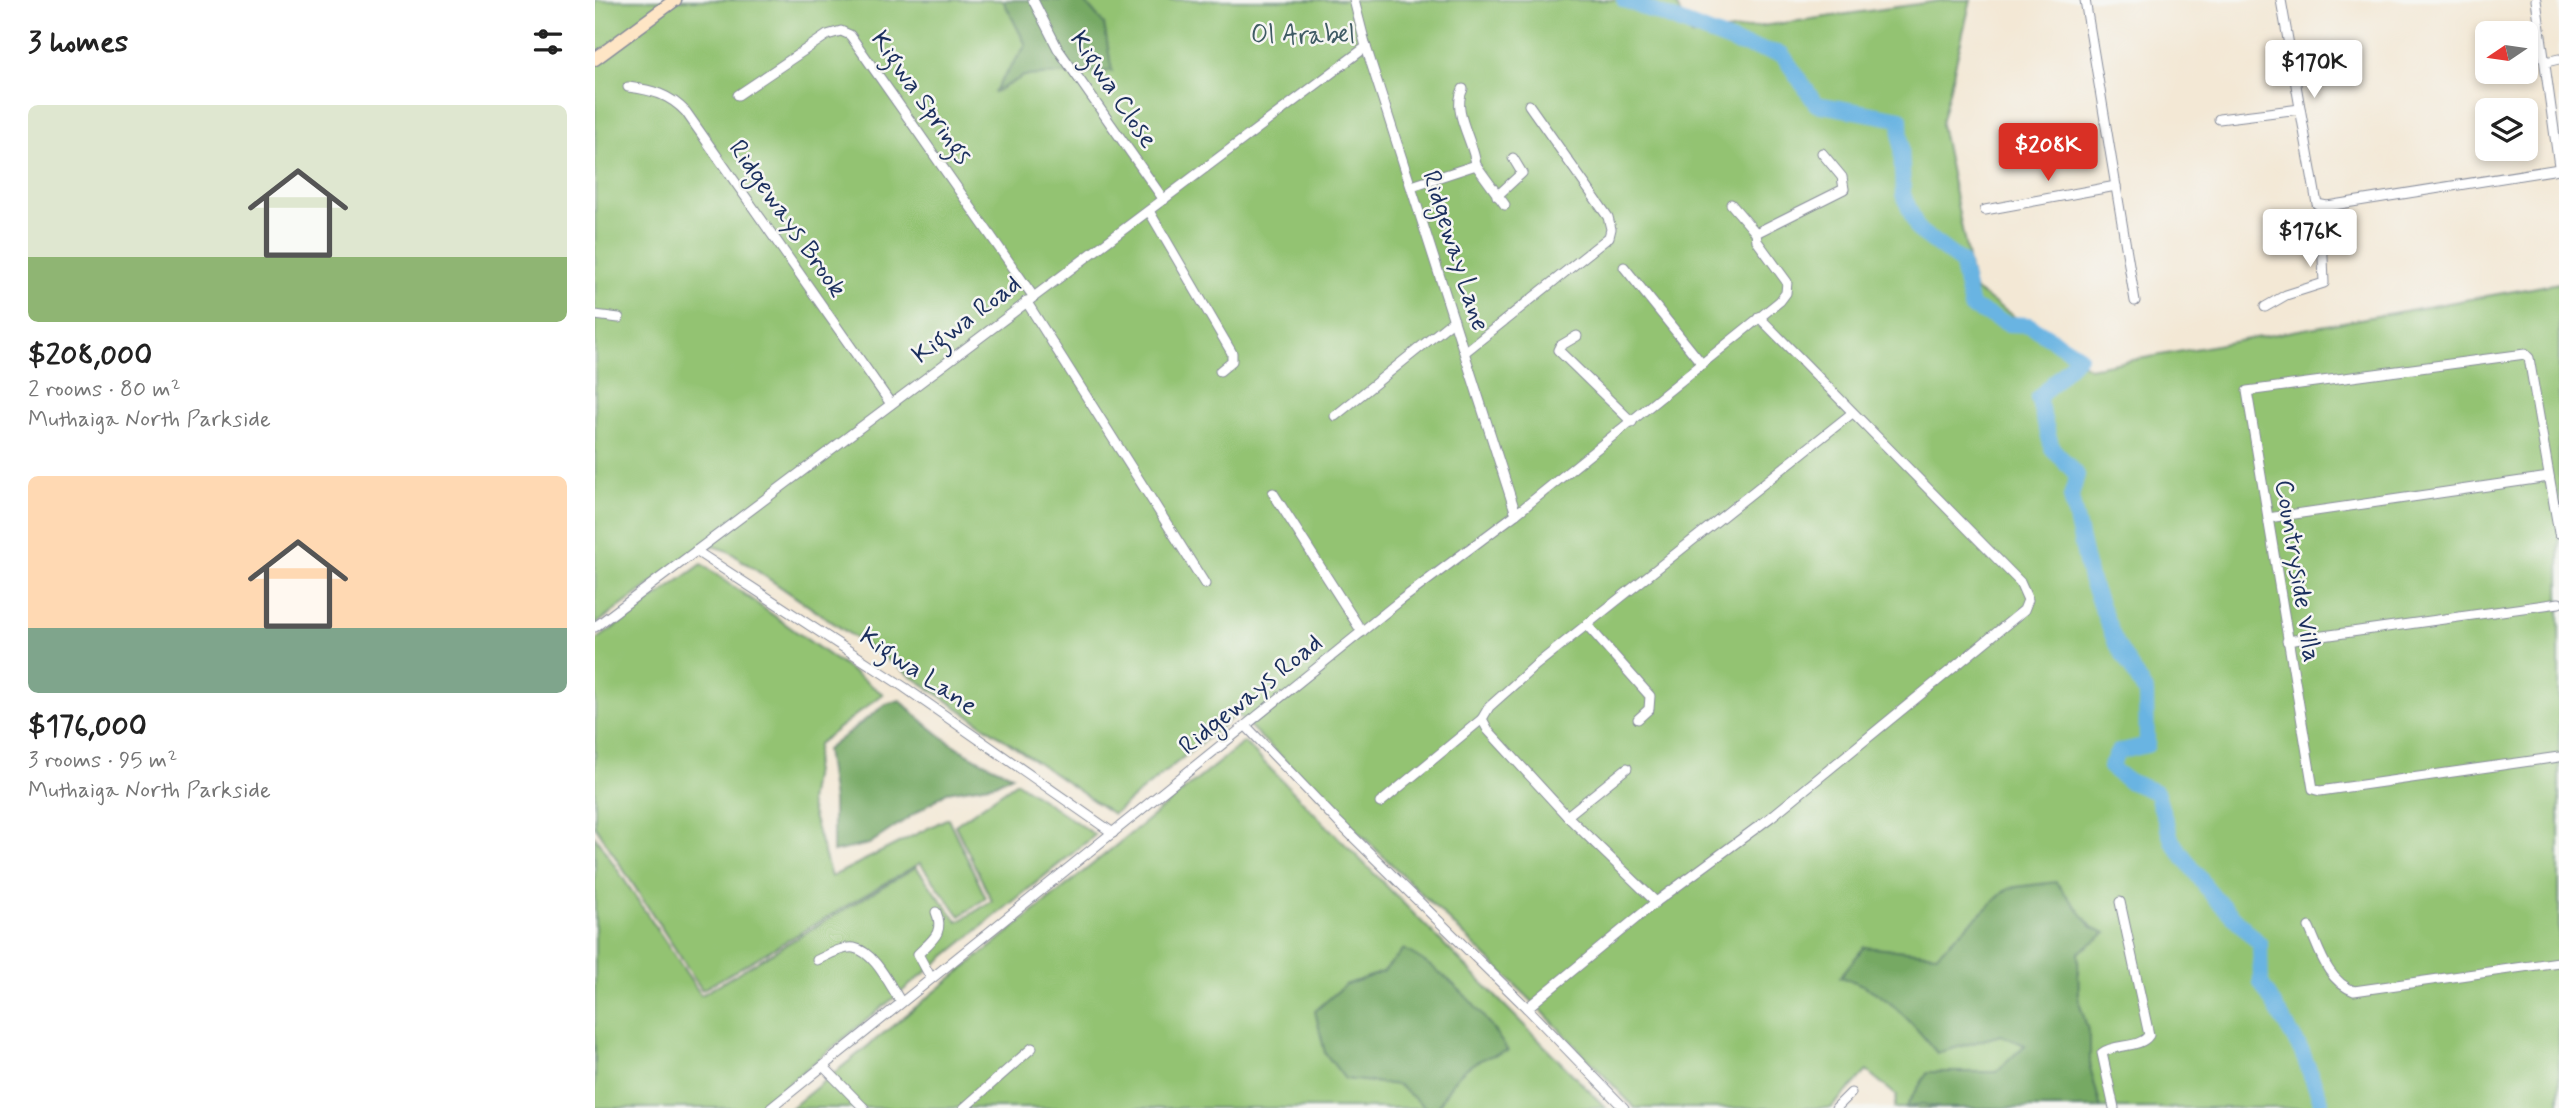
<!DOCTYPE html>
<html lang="en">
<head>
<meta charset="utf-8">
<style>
  :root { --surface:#fff; --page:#f6f6f6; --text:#222; --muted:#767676; --accent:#d93025 }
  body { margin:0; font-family:Mynerve,sans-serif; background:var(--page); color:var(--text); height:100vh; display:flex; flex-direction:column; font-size:26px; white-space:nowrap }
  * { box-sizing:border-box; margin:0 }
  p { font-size:23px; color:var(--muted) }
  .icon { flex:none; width:38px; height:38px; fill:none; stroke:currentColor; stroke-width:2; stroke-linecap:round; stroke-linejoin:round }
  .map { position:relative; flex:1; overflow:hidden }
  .side { display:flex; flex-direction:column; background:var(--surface); width:595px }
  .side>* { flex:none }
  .needle { width:46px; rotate:257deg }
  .tools { position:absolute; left:1880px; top:21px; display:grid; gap:14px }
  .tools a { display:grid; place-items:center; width:63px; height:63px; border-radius:10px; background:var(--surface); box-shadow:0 4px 10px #0003; font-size:35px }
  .price { position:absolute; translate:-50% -60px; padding:0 16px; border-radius:7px; background:#fff; color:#222; font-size:23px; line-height:46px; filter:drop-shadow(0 2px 4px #0008) }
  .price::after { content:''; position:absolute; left:50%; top:42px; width:21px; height:16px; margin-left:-10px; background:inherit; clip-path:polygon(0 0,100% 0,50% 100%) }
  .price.on { background:var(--accent); color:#fff }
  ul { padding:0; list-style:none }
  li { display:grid; align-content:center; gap:14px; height:371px; padding:0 28px }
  li span { display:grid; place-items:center; height:217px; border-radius:10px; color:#555 }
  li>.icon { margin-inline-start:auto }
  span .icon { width:126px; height:126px; fill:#fffc; stroke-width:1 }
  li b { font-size:30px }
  h2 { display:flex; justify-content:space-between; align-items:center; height:84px; padding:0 28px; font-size:30px }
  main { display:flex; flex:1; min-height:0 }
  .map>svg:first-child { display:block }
  .green { fill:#93c372; stroke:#577968; stroke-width:2 }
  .forest { fill:#76a964; stroke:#486c61; stroke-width:2 }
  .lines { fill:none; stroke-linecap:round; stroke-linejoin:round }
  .river { stroke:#69b4e2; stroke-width:16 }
  .street-casing { stroke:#878c9a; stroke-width:11 }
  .secondary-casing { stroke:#878c9a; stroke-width:15 }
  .street { stroke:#fff; stroke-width:9 }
  .secondary { stroke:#fee5c5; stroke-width:12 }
  .labels { text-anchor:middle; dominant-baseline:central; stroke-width:5; stroke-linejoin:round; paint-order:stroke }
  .park-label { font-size:26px; fill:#3f5b64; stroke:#f6f6f2 }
  .street-label { font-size:26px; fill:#1b2f5e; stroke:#f6f6f2 }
</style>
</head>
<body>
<main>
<section class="side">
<h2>3 homes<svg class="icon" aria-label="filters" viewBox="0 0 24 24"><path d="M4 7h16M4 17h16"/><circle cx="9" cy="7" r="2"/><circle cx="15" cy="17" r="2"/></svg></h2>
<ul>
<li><span style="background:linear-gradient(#dfe7d0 70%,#8fb573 0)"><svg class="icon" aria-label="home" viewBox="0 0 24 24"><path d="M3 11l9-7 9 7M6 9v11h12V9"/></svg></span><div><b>$208,000</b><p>2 rooms · 80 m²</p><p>Muthaiga North Parkside</p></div></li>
<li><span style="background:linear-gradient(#ffd9b3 70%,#7fa58c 0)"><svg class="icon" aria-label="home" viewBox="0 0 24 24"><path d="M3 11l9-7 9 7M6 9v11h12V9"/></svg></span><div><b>$176,000</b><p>3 rooms · 95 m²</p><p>Muthaiga North Parkside</p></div></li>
</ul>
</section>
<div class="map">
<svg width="1964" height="1108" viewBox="0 0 1964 1108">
  <rect width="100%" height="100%" fill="#f6f6f2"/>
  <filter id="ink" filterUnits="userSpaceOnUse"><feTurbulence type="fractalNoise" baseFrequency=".0143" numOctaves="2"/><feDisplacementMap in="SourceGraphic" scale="14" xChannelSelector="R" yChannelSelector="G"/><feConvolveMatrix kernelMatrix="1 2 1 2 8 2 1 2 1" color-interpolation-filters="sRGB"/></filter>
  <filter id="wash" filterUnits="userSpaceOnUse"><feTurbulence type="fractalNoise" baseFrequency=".00686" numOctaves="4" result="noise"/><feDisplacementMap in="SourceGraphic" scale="28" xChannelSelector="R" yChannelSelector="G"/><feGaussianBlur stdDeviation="1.57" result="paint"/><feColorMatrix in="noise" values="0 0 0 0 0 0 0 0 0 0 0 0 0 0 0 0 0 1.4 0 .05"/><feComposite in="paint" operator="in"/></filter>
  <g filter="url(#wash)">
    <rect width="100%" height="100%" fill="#f3e8d5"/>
    <g class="green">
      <polygon points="0,0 1079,0 1096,36 1351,0 1376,0 1346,124 1379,289 1494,368 1964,283 1964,1108 1299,1108 1302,1096 1272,1071 1236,1108 1040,1108 944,1008 642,714 518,814 133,551 111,544 0,625"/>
      <polygon points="107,564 288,694 223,744 214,802 236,877 353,818 391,898 365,916 325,863 107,990 0,826 0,641"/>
      <polygon points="649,742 1011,1108 196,1108"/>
      <polygon points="422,782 500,835 163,1108 0,1108 0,836 106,995 321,867 363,922 397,901 360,825"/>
    </g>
    <g class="forest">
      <polygon points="408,0 488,0 509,24 517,71 429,76 398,93 431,45"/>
      <path d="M305,700C342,737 369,755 417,775L400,784L352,792L274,844L238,852V801L231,750L291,704Z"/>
      <path d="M1461,882L1497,927L1511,933L1483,953L1484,1001L1495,1037V1067L1506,1108H1345L1327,1104L1310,1108L1333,1072H1401L1430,1045L1406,1035L1342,1053C1315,1020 1288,988 1245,977L1269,947L1342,954L1413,888Z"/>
      <path d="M809,949C857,976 883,1005 913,1051C875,1060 860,1072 843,1108H831L803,1085L750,1079L730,1053L720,1011L750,985L788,972Z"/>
    </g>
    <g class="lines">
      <polyline class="river" points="1029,0 1143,44 1187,54 1221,104 1305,119 1308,194 1323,230 1366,262 1376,307 1413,324 1434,325 1484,356 1443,398 1457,448 1482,475 1476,497 1495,579 1520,641 1551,693 1552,745 1523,752 1515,767 1533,781 1561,792 1577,841 1618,896 1665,944 1666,983 1707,1052 1726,1101 1725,1108"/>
    </g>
  </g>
  <g filter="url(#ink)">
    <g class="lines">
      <defs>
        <g id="street">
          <polyline points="438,0 463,49 569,200"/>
          <polyline points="759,0 771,47 921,514"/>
          <polyline points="1490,0 1540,301"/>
          <polyline points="1686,0 1722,204 1732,206 1964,169"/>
          <polyline points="1941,0 1964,166"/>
          <polyline points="1951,62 1964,59"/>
          <path d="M33,87C57,90 74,94 91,112L296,404"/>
          <path d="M868,89C856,112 879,141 881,165"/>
          <polyline points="143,95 232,35 246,31 255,35 438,296"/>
          <polyline points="1624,119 1705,109"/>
          <polyline points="817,186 881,165 910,205"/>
          <polyline points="902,196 927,173 918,158"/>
          <polyline points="1136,204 1161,233"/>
          <polyline points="1390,210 1521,186"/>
          <polyline points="554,211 637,353 637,361 625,371"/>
          <polyline points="1029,267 1107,364"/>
          <polyline points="431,301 610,584"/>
          <polyline points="1670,307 1691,295 1729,283 1726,207"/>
          <polyline points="0,315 24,318"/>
          <polyline points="982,336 965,346 963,350 1037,422"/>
          <polyline points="870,352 1014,237 1016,229 1013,217 934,105"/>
          <polyline points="740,416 859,320"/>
          <polyline points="678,493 767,632"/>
          <polyline points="1673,518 1954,477"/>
          <polyline points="1964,533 1934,358 1930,354 1652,391 1718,789 1725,791 1964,757"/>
          <polyline points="101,551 309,687 518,833"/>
          <polyline points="992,625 1055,696 1054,709 1043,719"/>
          <polyline points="0,627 771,47"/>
          <polyline points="1692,641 1964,603"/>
          <polyline points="887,719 893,730 972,816 1061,902"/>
          <polyline points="651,726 743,822 932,1008 1061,902 1176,817 1429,610 1433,600 1425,582 1164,317"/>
          <polyline points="785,803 887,719 894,707 941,665 1256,414"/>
          <polyline points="972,816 1032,768"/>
          <path d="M1714,927C1725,951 1732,981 1759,991L1964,962"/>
          <path d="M222,960C232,956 247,946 259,948C280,952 295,986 306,1002"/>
          <path d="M336,978L323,954C337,940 350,933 341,912"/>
          <polyline points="932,1008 1029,1108"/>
          <polyline points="229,1067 269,1108"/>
          <polyline points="176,1108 806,600 921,514 1185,301 1191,293 1192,282 1162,241 1161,233 1249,189 1247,177 1227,153"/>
          <polyline points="369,1108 437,1048"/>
          <polyline points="1241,1108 1256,1093"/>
          <path d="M1519,1108L1507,1053C1520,1043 1545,1049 1554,1035L1525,902"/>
        </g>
        <polyline id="secondary" points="0,59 80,0"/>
      </defs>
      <use href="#street" class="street-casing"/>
      <use href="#secondary" class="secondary-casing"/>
      <use href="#street" class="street"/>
      <use href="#secondary" class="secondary"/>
    </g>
  </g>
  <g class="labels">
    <g class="park-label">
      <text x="708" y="36">Ol Arabel</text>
    </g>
    <g class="street-label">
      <text transform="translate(518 90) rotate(56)">Kigwa Close</text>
      <text transform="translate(326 98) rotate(55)">Kigwa Springs</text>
      <text transform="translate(192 219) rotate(55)">Ridgeways Brook</text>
      <text transform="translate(860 251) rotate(72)">Ridgeway Lane</text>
      <text transform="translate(372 320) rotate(-37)">Kigwa Road</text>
      <text transform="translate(1702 571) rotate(81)">Countryside Villa</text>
      <text transform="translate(323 672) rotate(34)">Kigwa Lane</text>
      <text transform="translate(656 695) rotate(-39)">Ridgeways Road</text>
    </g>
  </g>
</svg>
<div class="tools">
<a><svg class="needle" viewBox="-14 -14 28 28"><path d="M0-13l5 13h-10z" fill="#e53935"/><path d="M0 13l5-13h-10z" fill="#767676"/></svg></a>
<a><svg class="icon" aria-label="layers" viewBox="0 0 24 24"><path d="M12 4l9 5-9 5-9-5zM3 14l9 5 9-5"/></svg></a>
</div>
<b class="price" style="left:1719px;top:100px">$170K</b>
<b class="price on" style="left:1453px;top:183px">$208K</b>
<b class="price" style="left:1715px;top:269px">$176K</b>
</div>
</main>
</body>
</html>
